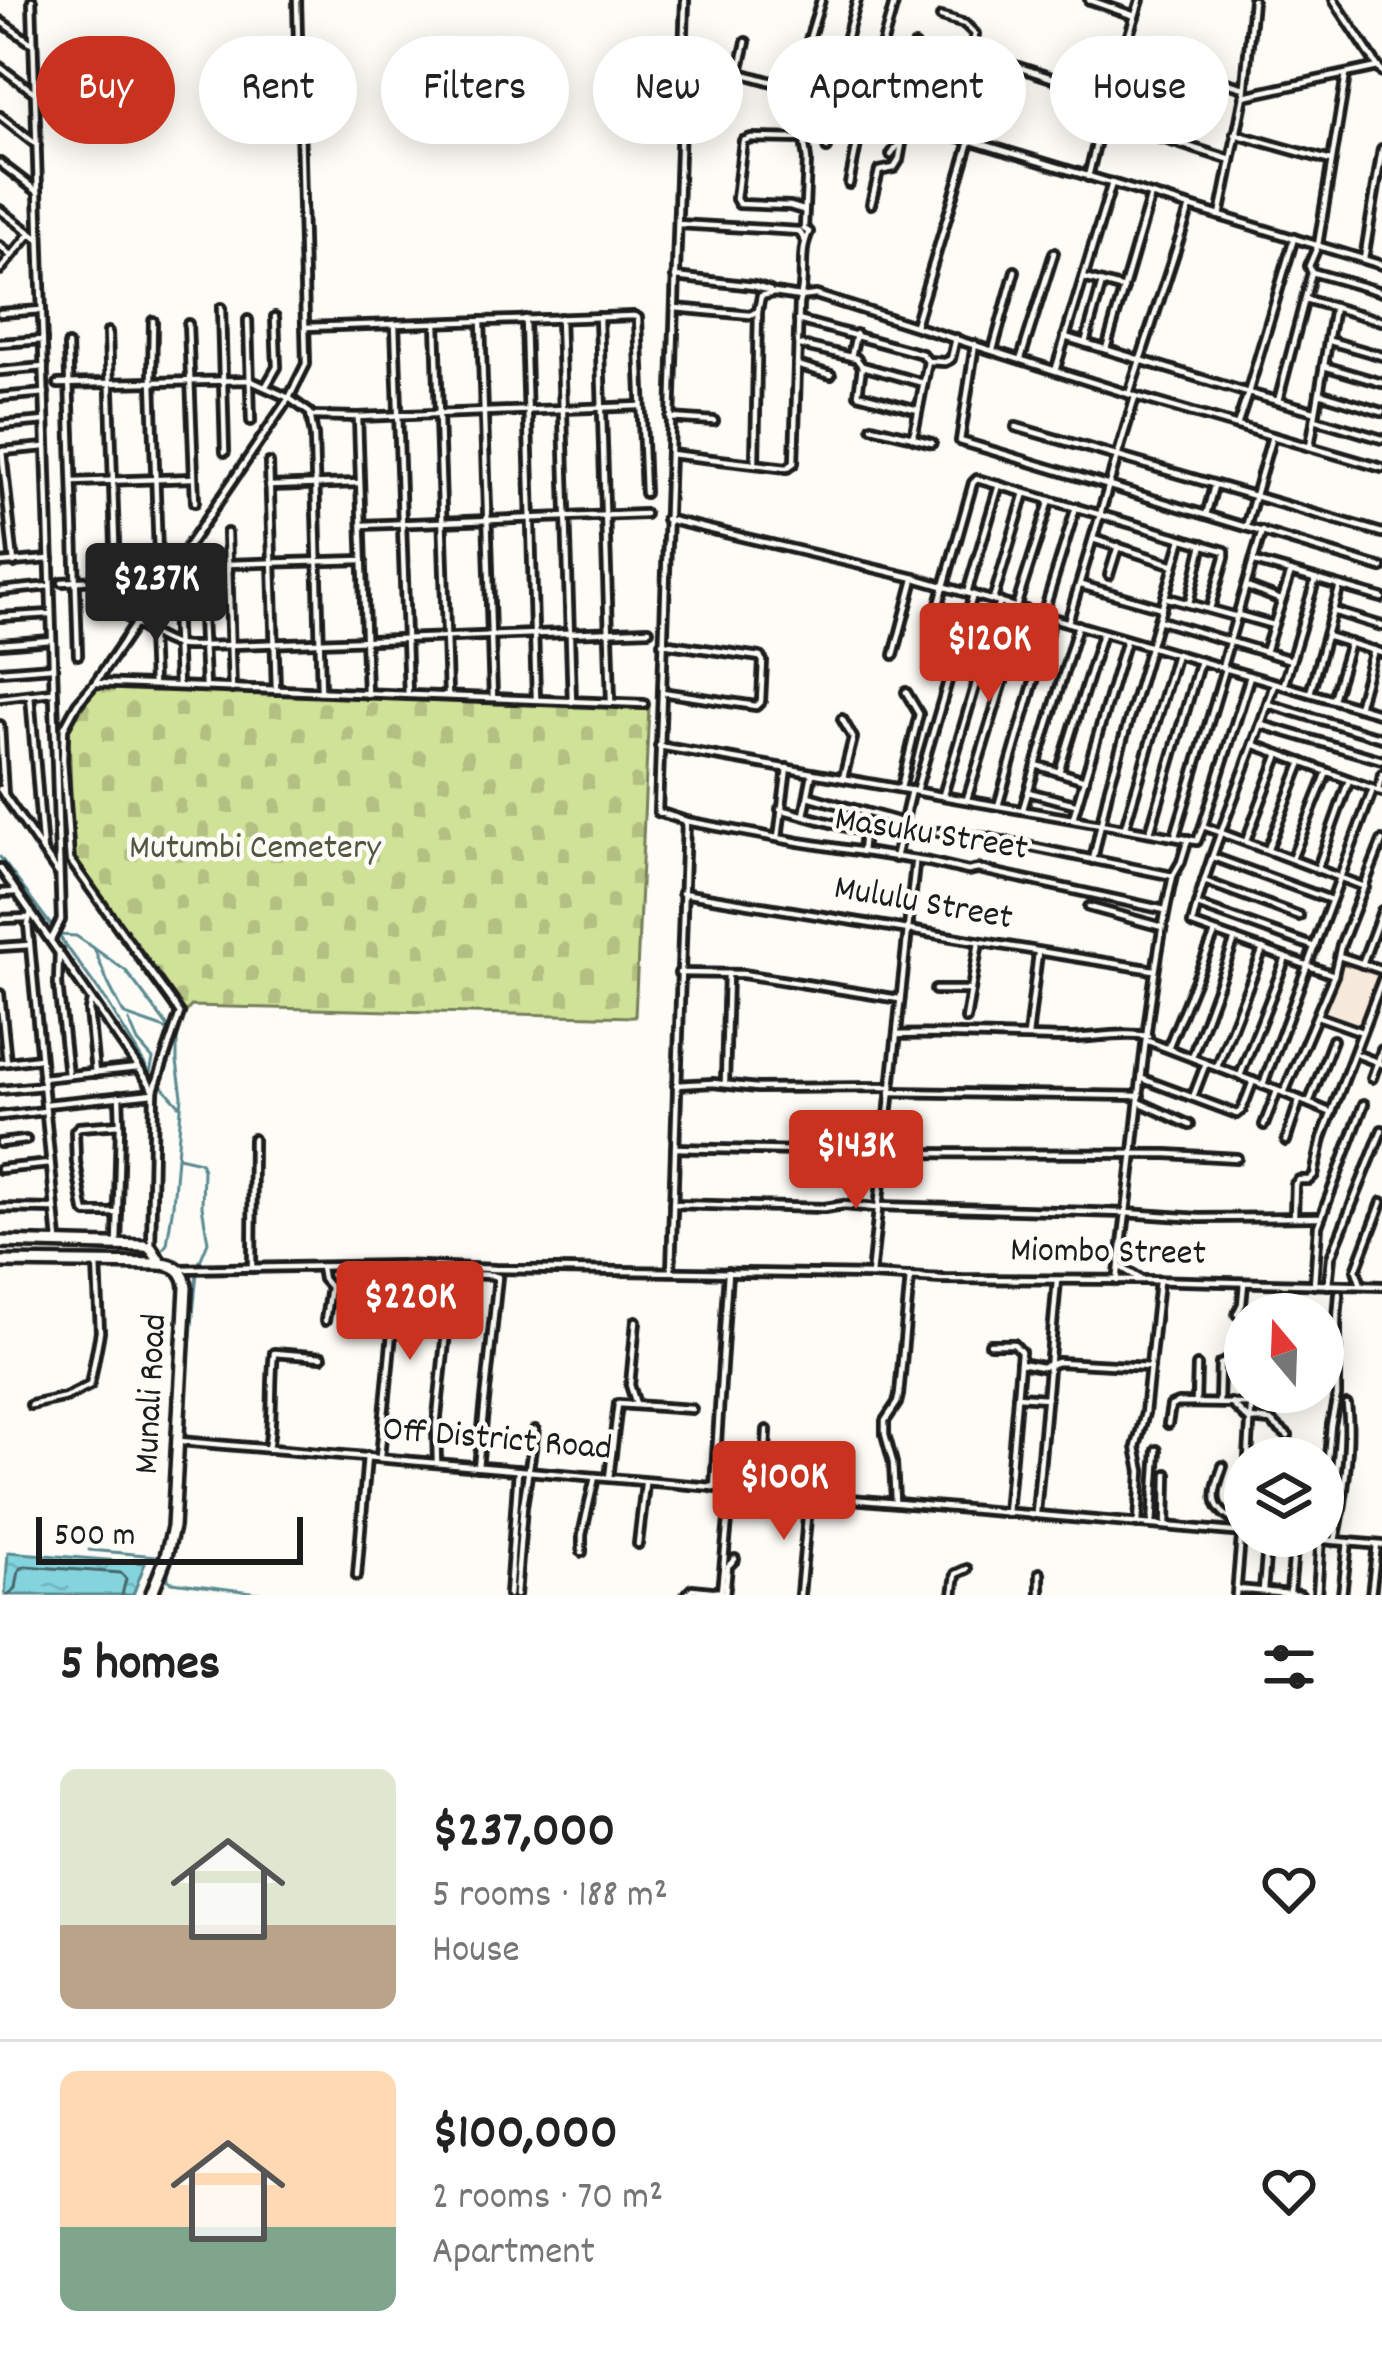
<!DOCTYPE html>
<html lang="en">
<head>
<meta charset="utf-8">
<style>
  :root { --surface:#fff; --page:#f2f2f2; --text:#222; --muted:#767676; --line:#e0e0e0; --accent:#c8321e }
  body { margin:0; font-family:Dekko,sans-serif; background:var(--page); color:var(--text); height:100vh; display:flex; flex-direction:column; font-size:45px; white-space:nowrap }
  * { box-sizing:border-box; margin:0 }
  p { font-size:39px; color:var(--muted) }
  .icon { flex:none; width:66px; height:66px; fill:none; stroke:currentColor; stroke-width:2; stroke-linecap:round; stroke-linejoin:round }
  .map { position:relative; height:1595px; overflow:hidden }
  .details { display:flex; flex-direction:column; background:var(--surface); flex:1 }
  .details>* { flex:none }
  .hud { position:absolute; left:36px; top:36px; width:1311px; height:108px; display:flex; gap:24px }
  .needle { width:78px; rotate:341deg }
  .fabs { position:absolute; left:1224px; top:1293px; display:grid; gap:24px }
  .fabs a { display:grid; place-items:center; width:120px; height:120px; border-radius:50%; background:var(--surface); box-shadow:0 6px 30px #0003; font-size:60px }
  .scale { position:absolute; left:36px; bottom:30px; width:267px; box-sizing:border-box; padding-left:12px; border:6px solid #1c1c1c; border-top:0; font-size:33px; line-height:42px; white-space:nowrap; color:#1c1c1c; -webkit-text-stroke:9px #fdfcf7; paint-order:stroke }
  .price { position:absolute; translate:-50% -102px; padding:0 27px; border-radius:12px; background:var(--accent); color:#fff; font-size:39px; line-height:78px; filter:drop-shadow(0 3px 6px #0008) }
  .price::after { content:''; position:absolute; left:50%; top:72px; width:36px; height:27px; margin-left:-18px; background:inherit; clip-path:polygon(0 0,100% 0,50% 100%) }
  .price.active { background:#222; color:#fff }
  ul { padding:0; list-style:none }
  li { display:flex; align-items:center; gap:36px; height:300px; padding:0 60px }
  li+li { border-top:3px solid var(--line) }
  li span { display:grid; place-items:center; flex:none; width:336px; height:240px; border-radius:18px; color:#555 }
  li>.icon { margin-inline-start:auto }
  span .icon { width:144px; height:144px; fill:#fffc; stroke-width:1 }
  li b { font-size:51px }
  h2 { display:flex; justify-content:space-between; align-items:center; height:144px; padding:0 60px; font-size:51px }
  .chip { padding:0 42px; border-radius:54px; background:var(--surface); box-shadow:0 6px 30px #0003; font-size:42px; line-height:108px }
  .chip.active { background:var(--accent); color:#fff }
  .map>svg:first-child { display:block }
  .built { fill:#f7e9db }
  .cemetery { fill:url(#cemetery-stones); stroke:#767f5a; stroke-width:3 }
  .water { fill:url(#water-ripples); stroke:#5a8a90; stroke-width:3 }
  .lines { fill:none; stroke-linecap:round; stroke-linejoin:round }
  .shore { stroke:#46666a; stroke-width:3 }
  .stream { stroke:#5a8a90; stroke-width:3 }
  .minor-casing { stroke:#1c1c1c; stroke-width:14 }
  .secondary-casing { stroke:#1c1c1c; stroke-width:18 }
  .minor { stroke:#fdfcf7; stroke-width:4.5 }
  .secondary { stroke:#fdfcf7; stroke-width:9 }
  .labels { text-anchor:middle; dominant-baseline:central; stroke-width:9; stroke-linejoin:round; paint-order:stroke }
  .street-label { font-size:36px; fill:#1c1c1c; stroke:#fdfcf7 }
  .park-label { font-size:36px; fill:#525741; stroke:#fdfcf7 }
</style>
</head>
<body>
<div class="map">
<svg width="1382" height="1595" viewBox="0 0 1382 1595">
  <defs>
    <pattern id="cemetery-stones" width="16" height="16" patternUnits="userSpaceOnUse" patternTransform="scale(3)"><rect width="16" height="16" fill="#d0e297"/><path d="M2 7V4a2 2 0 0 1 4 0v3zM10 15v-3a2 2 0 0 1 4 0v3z" fill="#b2c182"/></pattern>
    <pattern id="water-ripples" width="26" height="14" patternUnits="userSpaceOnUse" patternTransform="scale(3)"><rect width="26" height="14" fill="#84d4de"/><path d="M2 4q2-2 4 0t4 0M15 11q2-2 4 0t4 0" fill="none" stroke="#71b5be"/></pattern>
  </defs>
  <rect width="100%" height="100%" fill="#fdfcf7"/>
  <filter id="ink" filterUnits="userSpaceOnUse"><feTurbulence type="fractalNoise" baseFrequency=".00833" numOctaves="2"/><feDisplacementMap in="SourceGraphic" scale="24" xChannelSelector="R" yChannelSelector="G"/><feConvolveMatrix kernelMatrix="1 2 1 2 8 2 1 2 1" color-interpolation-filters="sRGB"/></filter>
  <g filter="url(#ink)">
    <polygon class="built" points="1340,958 1382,973 1361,1029 1319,1014"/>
    <polygon class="cemetery" points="96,687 649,707 635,1017 191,1006 179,1022 73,859 69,729"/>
    <polygon class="water" points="8,1552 145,1563 133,1595 5,1595"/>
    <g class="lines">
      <polyline class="shore" points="8,1595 16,1588 19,1570 25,1566 121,1573 126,1579 122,1595"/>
      <g class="stream">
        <polyline points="0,857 53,928"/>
        <polyline points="58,935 76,936 94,948 108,983 124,1014"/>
        <polyline points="59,936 107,1002 147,1068 153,1084"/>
        <polyline points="95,949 126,971 169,1028"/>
        <polyline points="125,1015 177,1033 177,1062 182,1096 173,1205 167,1244 160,1253"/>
        <polyline points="129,1021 138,1042 153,1059 150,1073"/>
        <polyline points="161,1085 179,1105"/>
        <polyline points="178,1157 200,1162 203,1169 202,1206 208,1242 198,1266"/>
        <polyline points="189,1358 197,1272"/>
        <polyline points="183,1429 188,1366"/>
        <polyline points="89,1550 157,1556"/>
        <polyline points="170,1557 179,1521 182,1448"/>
        <polyline points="168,1565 168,1580 172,1582 275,1595"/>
      </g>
      <defs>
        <g id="minor">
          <polyline points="32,0 61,920 51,940"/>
          <polyline points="685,0 658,812 686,821 799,842 929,862 968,871 978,869 1165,910"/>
          <polyline points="1089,0 1135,16"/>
          <polyline points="1334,0 1382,73"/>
          <polyline points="941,17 965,24 975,34 972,49 982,58 1012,65 1110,97"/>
          <polyline points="0,21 33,44"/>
          <polyline points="1124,53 1244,88"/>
          <polyline points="0,67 35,93"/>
          <polyline points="726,69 830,98 1382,265"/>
          <polyline points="739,72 746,42"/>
          <polyline points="795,87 821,0"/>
          <polyline points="1244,96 1378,67"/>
          <polyline points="830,98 857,0"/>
          <polyline points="0,116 37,145"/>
          <path d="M898,120C900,109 901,97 904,87C910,73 916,63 915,46"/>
          <polyline points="1101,124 1168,140 1228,159"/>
          <polyline points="930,129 942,91"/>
          <polyline points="1235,134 1331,161"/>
          <polyline points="827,148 836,101"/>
          <polyline points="891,155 901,141"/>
          <polyline points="0,163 38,192"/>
          <polyline points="1088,177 1101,124 1140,0"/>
          <polyline points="849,184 864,109 895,0"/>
          <polyline points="871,204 879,171 894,168 899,160 906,122"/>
          <polyline points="0,210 39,239"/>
          <polyline points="803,210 790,206 739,204 736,199 743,141 751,138 804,139"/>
          <polyline points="1220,216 1244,96 1253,0"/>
          <polyline points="678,224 799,231 805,241"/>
          <polyline points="0,246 11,256"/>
          <polyline points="1364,259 1382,149"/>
          <polyline points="0,270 30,234"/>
          <polyline points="1312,272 1382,292"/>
          <polyline points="675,277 754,286 770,291"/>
          <polyline points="1084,278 1124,289"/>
          <polyline points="1305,299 1382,321"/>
          <polyline points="221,308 225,452"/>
          <polyline points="675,308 750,315 758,311 761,296 774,293 800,297 816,295 1135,396 1382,468"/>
          <polyline points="0,313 42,310"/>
          <polyline points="599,317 611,701"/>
          <polyline points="560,318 572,702"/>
          <polyline points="525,319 536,698"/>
          <polyline points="248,320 251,421"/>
          <polyline points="798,320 922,354 928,361 945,362 951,359 956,338"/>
          <polyline points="153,321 152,381 158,554"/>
          <polyline points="481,321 493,698"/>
          <polyline points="436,323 448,695"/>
          <polyline points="188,324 195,502"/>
          <polyline points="395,324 408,695"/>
          <polyline points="915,325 970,141"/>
          <polyline points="306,327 634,316 638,318 645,493"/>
          <path d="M108,332L117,604C125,620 155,637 173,644C182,647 194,646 203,646L649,630"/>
          <polyline points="1065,337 1248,393 1294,238"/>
          <polyline points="1330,341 1382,356"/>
          <polyline points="0,343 43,340"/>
          <polyline points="1085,343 1102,283"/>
          <polyline points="975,344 960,441 1382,568"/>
          <polyline points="68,345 78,655"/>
          <polyline points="800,345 856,358 862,366 923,383"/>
          <polyline points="1106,349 1151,195"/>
          <polyline points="993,350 1015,271"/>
          <polyline points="851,357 856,334"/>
          <polyline points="1021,358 1054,253"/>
          <polyline points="928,361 913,438 932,443"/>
          <polyline points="797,365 831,375"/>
          <polyline points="1324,366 1382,383"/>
          <polyline points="862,367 858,394 918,410"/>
          <polyline points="1056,368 1112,183"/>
          <polyline points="0,371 44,367"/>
          <polyline points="58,384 249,380 289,398 310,413 314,436 321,691"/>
          <polyline points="266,386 277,367 275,317"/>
          <polyline points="1319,393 1382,412"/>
          <polyline points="1129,394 1190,207"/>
          <polyline points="0,397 45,393"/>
          <polyline points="1278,401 1312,272 1309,266 1318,245 1346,75"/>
          <polyline points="312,416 358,417 367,694"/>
          <polyline points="358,417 640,406"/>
          <polyline points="670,418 714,421"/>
          <polyline points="1315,419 1382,439"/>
          <polyline points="0,425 45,421"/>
          <polyline points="1237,426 1248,393 1314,411"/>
          <polyline points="872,427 913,437"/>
          <polyline points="1016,427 1382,533"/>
          <polyline points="1310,446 1334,307"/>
          <polyline points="2,451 14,563"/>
          <polyline points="3,451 45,447"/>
          <path d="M670,454L787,468L794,463L799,303C807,281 798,254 809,232L804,229L807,160L804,139L806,91"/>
          <polyline points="755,461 758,311"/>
          <polyline points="269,463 276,690"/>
          <polyline points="73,482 193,478"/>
          <polyline points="269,486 360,483"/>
          <polyline points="1206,515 1214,486"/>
          <polyline points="666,519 915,578 1382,714"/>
          <polyline points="362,525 645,514"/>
          <polyline points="1246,527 1272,436"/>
          <polyline points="227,533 232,689"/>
          <polyline points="1093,539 1174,565"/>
          <polyline points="1255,562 1382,598"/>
          <polyline points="0,563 50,559"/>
          <polyline points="227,564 363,560"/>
          <polyline points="200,567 205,687"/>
          <polyline points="1109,575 1118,546"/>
          <polyline points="62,582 116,579"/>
          <polyline points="1081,585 1162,608"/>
          <polyline points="1247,587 1281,600"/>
          <polyline points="0,591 50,586"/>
          <polyline points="967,593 999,485"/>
          <polyline points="1168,598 1237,617"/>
          <polyline points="993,600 1025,493"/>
          <polyline points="175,602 178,686"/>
          <polyline points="1189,603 1203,544"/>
          <polyline points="1017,604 1050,500"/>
          <polyline points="1333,611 1382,626"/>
          <polyline points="1043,615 1076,507"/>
          <polyline points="1238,615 1273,625"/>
          <polyline points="0,617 50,614"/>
          <polyline points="1158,620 1291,660"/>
          <polyline points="934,622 973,483 977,479 1225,551 1225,557 1210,609"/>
          <polyline points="1068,622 1135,397"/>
          <polyline points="151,631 153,685"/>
          <polyline points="1326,636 1382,653"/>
          <polyline points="662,643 760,657 763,661 761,701 756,706 662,692"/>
          <polyline points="0,644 51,640"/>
          <polyline points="1265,652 1291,572"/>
          <polyline points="894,655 914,579"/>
          <polyline points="1222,667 1262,531"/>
          <polyline points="0,671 52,667"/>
          <polyline points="1250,676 1203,826 1365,887"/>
          <polyline points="95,683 644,704"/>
          <polyline points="1284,684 1315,581"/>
          <polyline points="1310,693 1339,589"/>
          <polyline points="30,695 43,852"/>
          <polyline points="0,698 52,692"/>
          <polyline points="1333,699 1350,643"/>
          <polyline points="1268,704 1382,738"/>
          <polyline points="1358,707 1374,650"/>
          <polyline points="842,719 853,738 843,778"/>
          <polyline points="0,725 4,795"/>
          <polyline points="1262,725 1382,760"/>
          <polyline points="1255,745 1382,792"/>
          <polyline points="659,746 1197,841 1203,826"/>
          <polyline points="1036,765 1085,780"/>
          <polyline points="1059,772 1102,634"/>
          <polyline points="901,788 919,714 906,692"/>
          <polyline points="0,789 58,873"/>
          <polyline points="916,791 973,595"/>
          <polyline points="1379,791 1382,774"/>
          <polyline points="1028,792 1075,804"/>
          <polyline points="943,795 1000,602"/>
          <polyline points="808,796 904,823"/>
          <polyline points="967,799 1025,610"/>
          <polyline points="998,806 1052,618"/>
          <polyline points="780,809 864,832 862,852"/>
          <polyline points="1023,809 1078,625"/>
          <polyline points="804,815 812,774"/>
          <polyline points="1073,818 1126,640"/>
          <polyline points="1125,827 1176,654"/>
          <polyline points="938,832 988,838 1173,876"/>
          <polyline points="1150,832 1200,661"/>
          <polyline points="1175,836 1225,669"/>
          <polyline points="778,838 787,768"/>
          <polyline points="1246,841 1279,754"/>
          <polyline points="1268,849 1302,762"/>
          <polyline points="1213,857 1331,900"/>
          <polyline points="895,858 911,790"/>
          <polyline points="1292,859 1327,772"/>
          <polyline points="1093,860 1109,787 1182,539"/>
          <polyline points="0,868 154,1090"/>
          <polyline points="1317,870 1349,780"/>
          <polyline points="1204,881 1299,916"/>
          <polyline points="0,893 17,892"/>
          <polyline points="682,893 1154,970"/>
          <polyline points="1197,905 1315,947"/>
          <polyline points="1089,907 1162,927"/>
          <polyline points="31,912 28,924 58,1241"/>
          <polyline points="0,919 29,918"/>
          <polyline points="0,947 30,945"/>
          <polyline points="59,951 58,984 68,1075"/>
          <polyline points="1339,956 1382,970"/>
          <polyline points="1362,964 1382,911"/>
          <polyline points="679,973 743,974 899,999"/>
          <polyline points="1334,975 1341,945 1382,841"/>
          <polyline points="935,990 971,990"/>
          <polyline points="0,994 7,1062"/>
          <polyline points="91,1001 89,1010 95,1073"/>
          <polyline points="1317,1016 1362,1032"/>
          <polyline points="966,1019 979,942"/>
          <path d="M897,1035C956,1033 1015,1038 1074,1038C1099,1037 1124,1032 1148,1036"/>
          <polyline points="1028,1036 1038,953"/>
          <path d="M1148,1041L1284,1093L1334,975L1192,924C1212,842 1250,765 1274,684"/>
          <polyline points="1168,1048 1215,933"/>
          <polyline points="1356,1054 1382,1064"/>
          <polyline points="1192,1057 1235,939"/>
          <polyline points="0,1063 40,1058"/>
          <polyline points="1217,1067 1263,949"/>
          <polyline points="1240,1076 1286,958"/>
          <polyline points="42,1078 138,1068"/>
          <polyline points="1372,1078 1382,1050"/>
          <polyline points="1143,1079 1237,1114 1242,1110 1253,1081"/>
          <polyline points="725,1082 728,974"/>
          <polyline points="676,1085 713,1083 757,1088 891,1087"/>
          <polyline points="1263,1085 1373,789"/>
          <polyline points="0,1090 43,1086"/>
          <polyline points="890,1092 1140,1096"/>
          <polyline points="1284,1093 1332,1113"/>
          <polyline points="1193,1097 1206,1063"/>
          <polyline points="1139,1102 1190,1125"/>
          <polyline points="1309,1103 1333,1040"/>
          <polyline points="46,1104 154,1093"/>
          <polyline points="0,1116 45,1111"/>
          <polyline points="1264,1125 1277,1091"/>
          <polyline points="1286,1141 1299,1101"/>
          <polyline points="0,1143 26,1140"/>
          <polyline points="675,1148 883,1153 1167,1154 1237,1158"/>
          <polyline points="0,1169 50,1164"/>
          <polyline points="673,1204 824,1208 844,1205 876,1208"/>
          <polyline points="879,1206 1125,1213 1200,1218 1321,1217"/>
          <polyline points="0,1208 54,1209"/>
          <polyline points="118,1213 87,1213 84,1210 76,1162 75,1131 79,1127 120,1124 119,1096"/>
          <polyline points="1294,1216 1295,1184 1299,1180 1309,1180 1314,1175 1322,1138 1382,980"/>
          <polyline points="117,1245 120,1126"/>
          <polyline points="151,1248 154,1090 180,1013 70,860 63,760 64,728 77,704 95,683 289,398 306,364 297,0"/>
          <polyline points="1119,1266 1139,1278"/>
          <polyline points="321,1267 323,1279 330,1287 325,1321"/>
          <polyline points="252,1268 253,1139"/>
          <polyline points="180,1269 399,1265 495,1269 871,1275 942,1279 1145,1280 1382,1286"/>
          <polyline points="383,1271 491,1275 498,1277 478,1467"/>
          <polyline points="671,1271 686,821"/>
          <polyline points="871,1275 915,864"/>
          <path d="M1117,1281C1137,1146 1143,1009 1173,876L1181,862L1188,839"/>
          <polyline points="1244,1283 1242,1304 1237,1314 1245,1318"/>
          <polyline points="1314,1285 1318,1226 1364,1104"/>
          <polyline points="1328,1285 1331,1257 1382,1130"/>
          <polyline points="1361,1285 1356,1270 1382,1202"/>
          <polyline points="636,1321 630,1385 636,1404"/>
          <polyline points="990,1344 1014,1344 1021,1352 1007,1513"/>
          <polyline points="1020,1363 1042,1367 1058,1362 1150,1367"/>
          <polyline points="1017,1396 1047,1398"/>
          <polyline points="1196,1402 1197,1366"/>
          <polyline points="1219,1403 1220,1364 1225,1362 1245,1364"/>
          <polyline points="1231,1403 1249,1420"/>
          <polyline points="31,1405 66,1397 90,1385 100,1332 97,1263"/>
          <polyline points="1251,1419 1270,1421 1288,1436"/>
          <polyline points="1168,1424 1171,1406 1178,1403 1296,1405 1300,1392"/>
          <polyline points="180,1441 1245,1533"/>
          <path d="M268,1449C274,1417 270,1385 274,1353L322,1357"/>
          <polyline points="380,1457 398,1271"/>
          <polyline points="1248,1458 1252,1392"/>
          <polyline points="437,1463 436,1426 447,1323"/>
          <path d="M1223,1466C1212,1497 1209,1509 1242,1525"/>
          <polyline points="609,1478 618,1404 692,1409"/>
          <polyline points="714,1488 728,1272"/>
          <polyline points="764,1492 767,1430"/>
          <polyline points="895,1500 893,1463 885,1434 885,1421 897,1403 899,1395 910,1277"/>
          <polyline points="1036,1513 1057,1280"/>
          <polyline points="1323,1515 1331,1425 1337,1396 1337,1319 1339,1294"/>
          <polyline points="1138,1524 1141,1471 1136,1447 1145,1413 1159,1281"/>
          <polyline points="1152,1525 1157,1450"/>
          <polyline points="1166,1526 1167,1474"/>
          <polyline points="1278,1536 1382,1545"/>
          <path d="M1335,1541C1343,1504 1352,1442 1347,1405"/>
          <polyline points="638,1544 645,1484"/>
          <polyline points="582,1552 582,1535 595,1477"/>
          <polyline points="357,1576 367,1456"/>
          <polyline points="1237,1589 1300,1595"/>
          <polyline points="1263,1590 1268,1536"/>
          <polyline points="1290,1592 1295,1538"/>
          <polyline points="509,1595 518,1470"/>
          <polyline points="516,1595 523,1506 535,1430"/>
          <polyline points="686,1595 692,1589 721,1592 731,1489"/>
          <polyline points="725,1595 728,1566 735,1559"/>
          <polyline points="800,1595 809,1495"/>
          <polyline points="953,1595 956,1574 967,1569"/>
          <polyline points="1040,1595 1040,1573"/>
          <polyline points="1236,1595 1245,1491"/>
          <polyline points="1317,1595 1321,1536"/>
          <polyline points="1342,1595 1348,1542"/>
          <polyline points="1371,1595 1377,1545"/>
        </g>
        <g id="secondary">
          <polyline points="0,1242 145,1246 151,1248 161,1264"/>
          <path d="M0,1262L161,1264C177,1265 185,1272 186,1288L173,1527L165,1560L151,1595"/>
        </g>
      </defs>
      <use href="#minor" class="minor-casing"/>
      <use href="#secondary" class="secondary-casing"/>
      <use href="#minor" class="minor"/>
      <use href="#secondary" class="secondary"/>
    </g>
  </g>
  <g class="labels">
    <g class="street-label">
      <text transform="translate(931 836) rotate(9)">Masuku Street</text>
      <text transform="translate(923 905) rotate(10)">Mululu Street</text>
      <text transform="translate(1108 1254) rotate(1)">Miombo Street</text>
      <text transform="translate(153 1394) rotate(-87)">Munali Road</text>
      <text transform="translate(497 1441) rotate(5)">Off District Road</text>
    </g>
    <g class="park-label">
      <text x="255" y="850">Mutumbi Cemetery</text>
    </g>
  </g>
</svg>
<div class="fabs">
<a><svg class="needle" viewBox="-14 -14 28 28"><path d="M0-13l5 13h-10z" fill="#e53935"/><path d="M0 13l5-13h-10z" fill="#767676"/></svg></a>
<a><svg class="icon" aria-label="layers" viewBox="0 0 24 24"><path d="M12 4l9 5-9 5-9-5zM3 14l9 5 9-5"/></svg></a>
</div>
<div class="scale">500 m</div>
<b class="price active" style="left:156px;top:645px">$237K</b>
<b class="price" style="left:989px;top:705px">$120K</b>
<b class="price" style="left:856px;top:1212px">$143K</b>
<b class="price" style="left:410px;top:1363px">$220K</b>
<b class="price" style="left:784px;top:1543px">$100K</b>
<div class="hud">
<a class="chip active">Buy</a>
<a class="chip">Rent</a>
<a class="chip">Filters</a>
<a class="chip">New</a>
<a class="chip">Apartment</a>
<a class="chip">House</a>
</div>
</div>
<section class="details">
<h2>5 homes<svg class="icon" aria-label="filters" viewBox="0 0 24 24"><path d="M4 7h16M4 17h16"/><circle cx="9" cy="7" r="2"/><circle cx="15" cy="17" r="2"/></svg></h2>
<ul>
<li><span style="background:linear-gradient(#dfe7d0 65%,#b9a48a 0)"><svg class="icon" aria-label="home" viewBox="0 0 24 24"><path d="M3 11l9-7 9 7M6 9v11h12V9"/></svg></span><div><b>$237,000</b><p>5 rooms · 188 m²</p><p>House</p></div><svg class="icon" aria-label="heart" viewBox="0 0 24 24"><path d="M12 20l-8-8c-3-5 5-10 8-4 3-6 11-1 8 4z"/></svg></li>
<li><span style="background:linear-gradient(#ffd9b3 65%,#7fa58c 0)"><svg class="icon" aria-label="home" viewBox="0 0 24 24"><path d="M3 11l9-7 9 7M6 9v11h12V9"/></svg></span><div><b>$100,000</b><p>2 rooms · 70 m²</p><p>Apartment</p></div><svg class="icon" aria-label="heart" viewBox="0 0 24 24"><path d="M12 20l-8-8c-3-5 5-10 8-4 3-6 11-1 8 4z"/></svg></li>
</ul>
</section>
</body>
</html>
